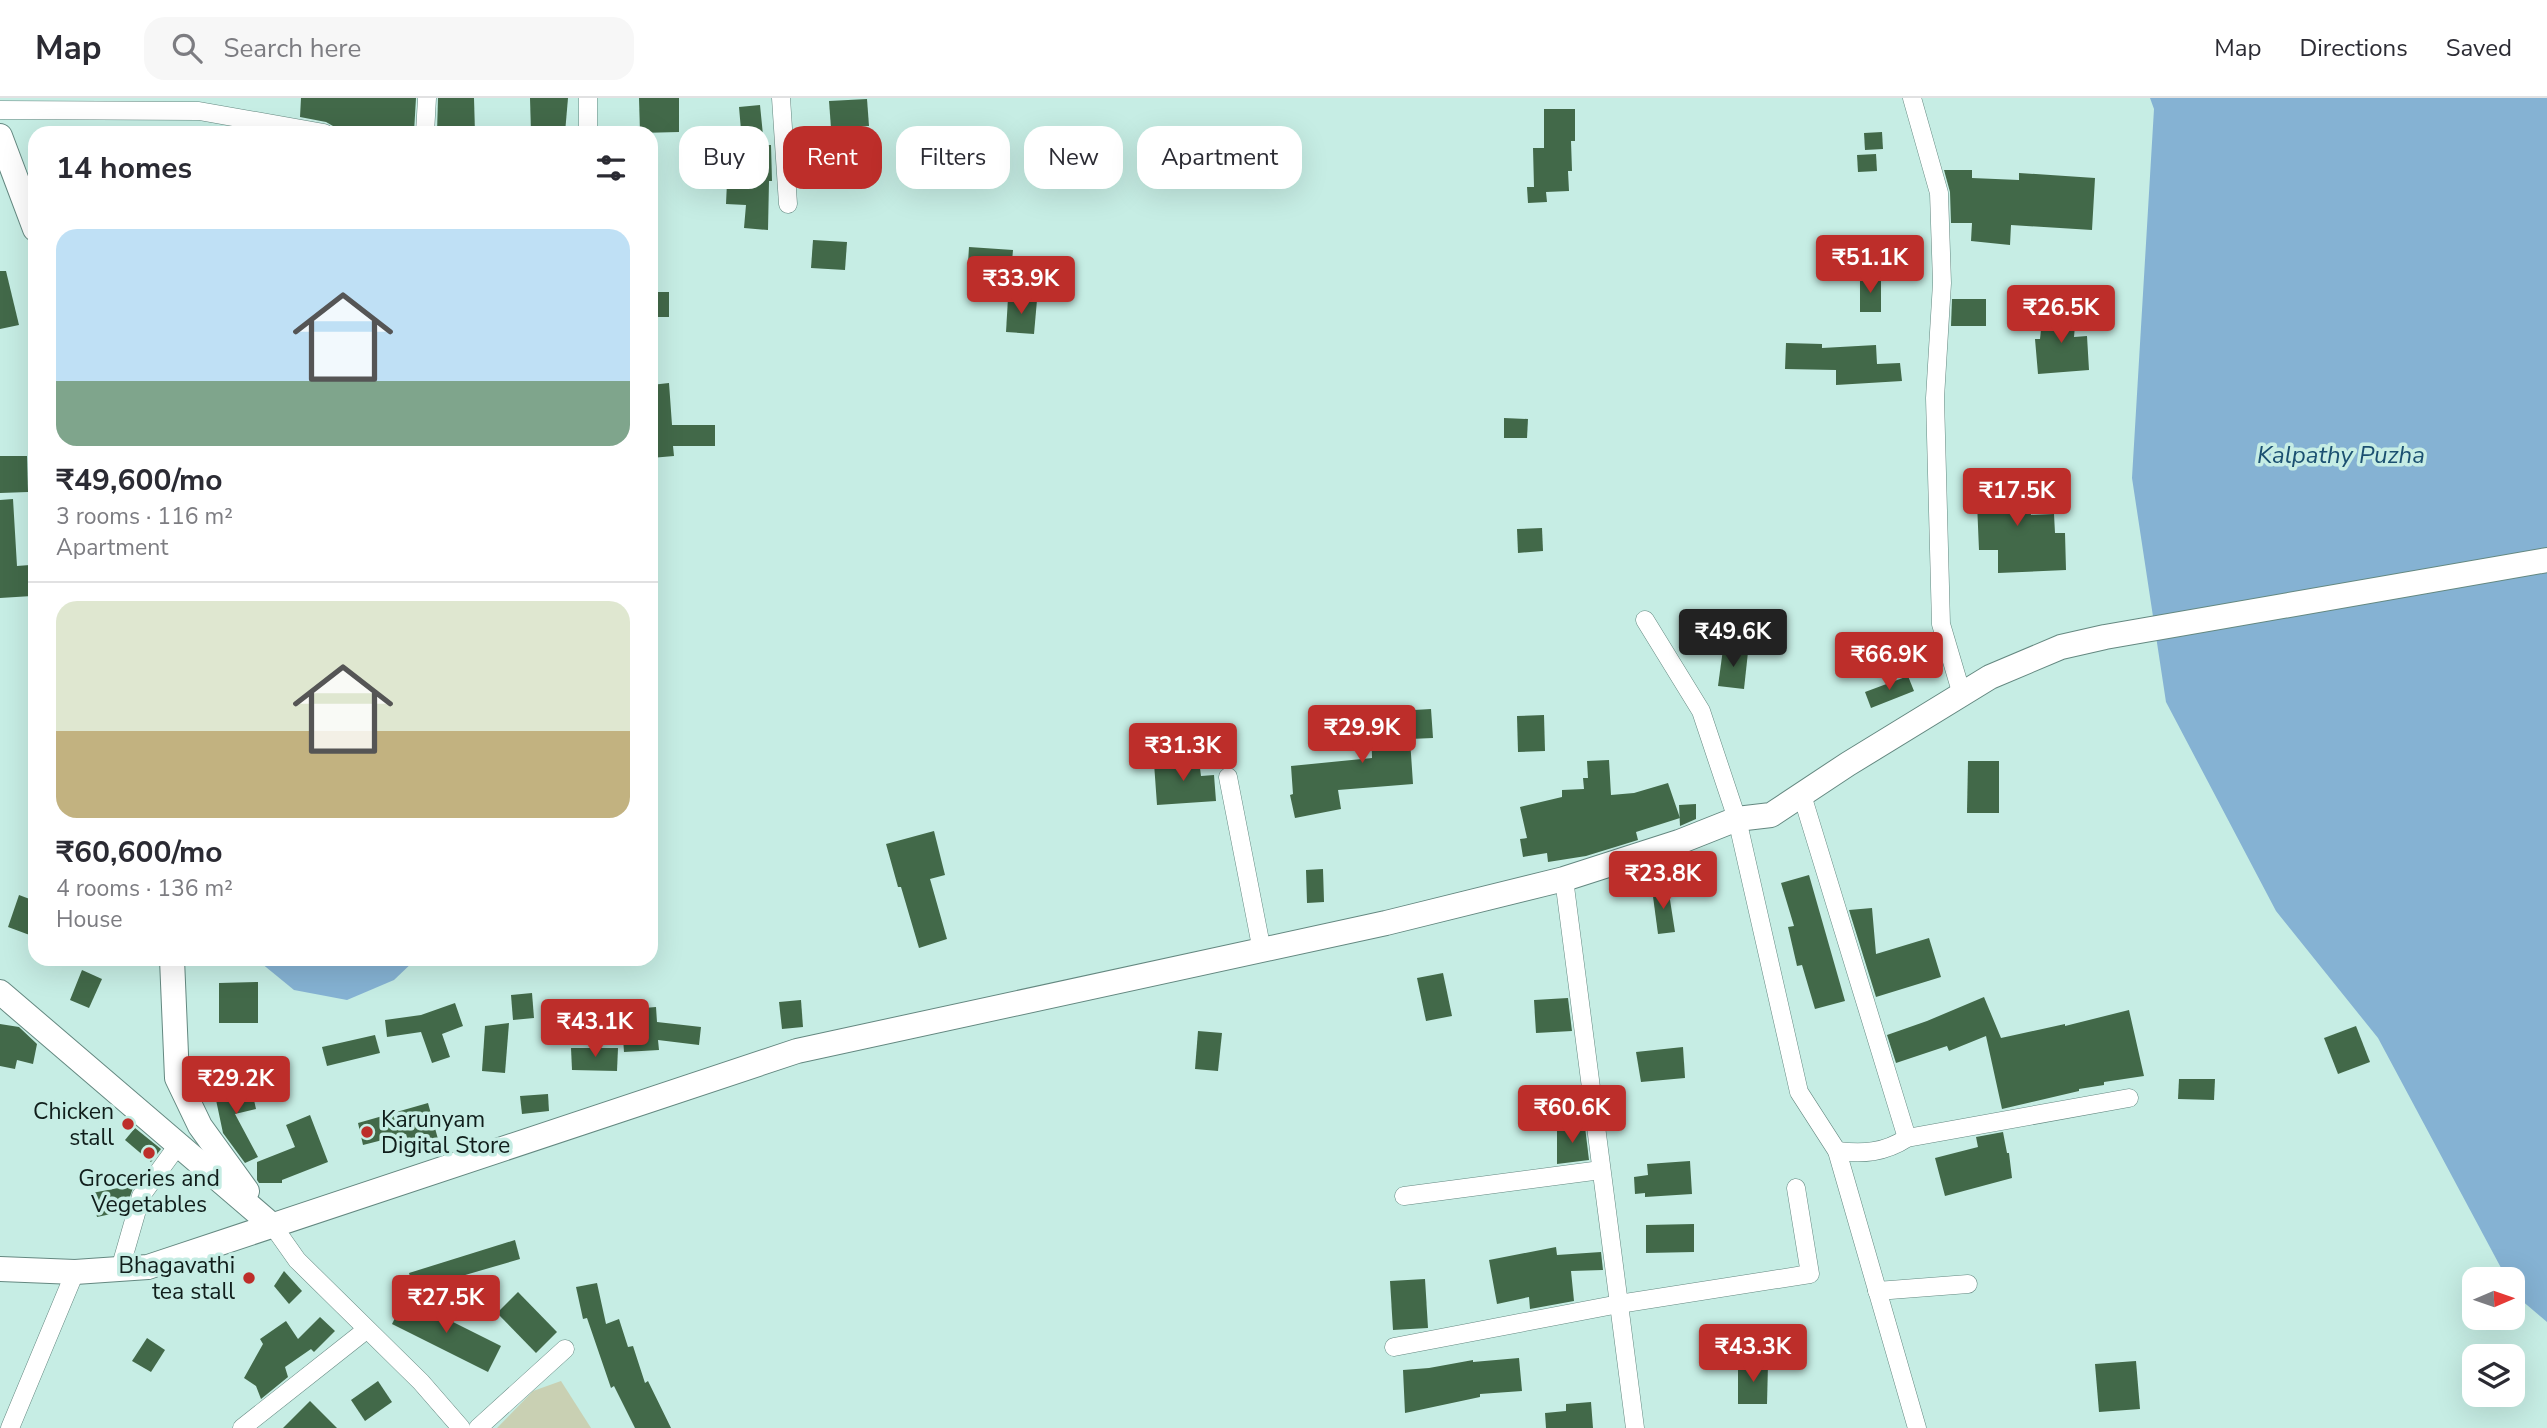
<!DOCTYPE html>
<html lang="en">
<head>
<meta charset="utf-8">
<style>
  :root { --surface:#fff; --page:#f7f7f7; --text:#2b2b33; --muted:#7c7c81; --line:#e1e1e2; --accent:#bd2e2a }
  body { margin:0; font-family:"Nunito Sans",sans-serif; background:var(--page); color:var(--text); height:100vh; display:flex; flex-direction:column; font-size:26px; white-space:nowrap }
  * { box-sizing:border-box; margin:0 }
  p { font-size:23px; color:var(--muted) }
  .icon { flex:none; width:38px; height:38px; fill:none; stroke:currentColor; stroke-width:2; stroke-linecap:round; stroke-linejoin:round }
  .map { position:relative; flex:1; overflow:hidden }
  .details { position:absolute; left:28px; top:28px; width:630px; height:840px; display:flex; flex-direction:column; background:var(--surface); border-radius:21px; box-shadow:0 7px 28px #0002 }
  .details>* { flex:none }
  .banner { position:absolute; left:679px; top:28px; width:665px; height:63px; display:flex; gap:14px }
  .needle { width:46px; rotate:88deg }
  .buttons { position:absolute; left:2462px; top:1169px; display:grid; gap:14px }
  .buttons a { display:grid; place-items:center; width:63px; height:63px; border-radius:14px; background:var(--surface); box-shadow:0 7px 28px #0002; font-size:35px }
  .price { position:absolute; translate:-50% -60px; padding:0 16px; border-radius:7px; background:var(--accent); color:#fff; font-size:23px; line-height:46px; filter:drop-shadow(0 2px 4px #0008) }
  .price::after { content:''; position:absolute; left:50%; top:42px; width:21px; height:16px; margin-left:-10px; background:inherit; clip-path:polygon(0 0,100% 0,50% 100%) }
  .price.on { background:#222; color:#fff }
  ul { padding:0; list-style:none }
  li { display:grid; align-content:center; gap:14px; height:371px; padding:0 28px }
  li+li { border-top:2px solid var(--line) }
  li span { display:grid; place-items:center; height:217px; border-radius:21px; color:#555 }
  li>.icon { margin-inline-start:auto }
  span .icon { width:126px; height:126px; fill:#fffc; stroke-width:1 }
  li b { font-size:30px }
  h2 { display:flex; justify-content:space-between; align-items:center; height:84px; padding:0 28px; font-size:30px }
  .tag { padding:0 24px; border-radius:21px; background:var(--surface); box-shadow:0 7px 28px #0002; font-size:24px; line-height:63px }
  .tag.on { background:var(--accent); color:#fff }
  header { display:flex; align-items:center; gap:42px; box-sizing:border-box; height:98px; padding:0 35px; background:var(--surface); border-bottom:2px solid var(--line) }
  header strong { font-size:33px }
  nav { display:flex; gap:38px; margin-inline-start:auto; font-size:24px }
  .search { width:490px; height:63px; background:var(--page); display:flex; align-items:center; gap:18px; box-sizing:border-box; padding:0 24px; border-radius:21px; color:var(--muted); font-size:26px }
  .map>svg:first-child { display:block }
  .green { fill:#c9d0b3 }
  .water { fill:#85b2d3 }
  .building { fill:#426949 }
  .lines { fill:none; stroke-linecap:round; stroke-linejoin:round }
  .street-casing { stroke:#648880; stroke-width:19 }
  .secondary-casing { stroke:#648880; stroke-width:26 }
  .street { stroke:#fff; stroke-width:18 }
  .secondary { stroke:#fff; stroke-width:24 }
  .poi-dot { fill:#bd2e2a; stroke:#c6ede4; stroke-width:2.5 }
  .labels { text-anchor:middle; dominant-baseline:central; stroke-width:7; stroke-linejoin:round; paint-order:stroke }
  .poi-label { font-size:23px; fill:#101e1b; stroke:#c6ede4; text-anchor:end }
  .water-label { font-size:24px; font-style:italic; fill:#1b5071; stroke:#c6ede4 }
</style>
</head>
<body>
<header>
<strong>Map</strong>
<div class="search"><svg class="icon" aria-label="search" viewBox="0 0 24 24"><circle cx="10" cy="10" r="6"/><path d="M15 15l6 6"/></svg>Search here</div>
<nav><a>Map</a><a>Directions</a><a>Saved</a></nav>
</header>
<div class="map">
<svg width="2547" height="1330" viewBox="0 0 2547 1330">
  <rect width="100%" height="100%" fill="#c6ede4"/>
  <polygon class="green" points="561,1283 591,1330 497,1330 533,1293"/>
  <g class="water">
    <polygon points="2150,0 2547,0 2547,1224 2514,1196 2513,1181 2507,1181 2378,940 2276,813 2166,604 2132,380 2154,11"/>
    <polygon points="259,861 416,861 394,882 347,902 294,892 261,865"/>
  </g>
  <g class="building">
    <polygon points="301,0 416,0 414,34 367,34 367,31 333,28 326,24 300,19"/>
    <polygon points="438,0 474,0 475,35 437,35"/>
    <polygon points="530,0 568,0 565,35 531,35"/>
    <polygon points="639,0 679,0 679,34 640,35"/>
    <polygon points="867,1 869,28 831,30 829,3"/>
    <polygon points="760,7 764,47 771,47 772,83 769,83 768,132 744,130 746,107 726,106 727,84 714,84 714,68 720,68 719,48 736,48 735,33 741,32 739,9"/>
    <polygon points="1544,11 1575,11 1575,43 1571,43 1572,73 1568,73 1569,93 1546,94 1547,104 1528,105 1527,89 1534,89 1533,50 1544,50"/>
    <polygon points="1882,34 1883,51 1865,52 1864,35"/>
    <polygon points="1876,56 1877,73 1858,74 1857,57"/>
    <polygon points="1944,72 1972,72 1972,80 2019,82 2019,75 2095,80 2092,132 2011,127 2010,147 1971,143 1972,125 1951,125 1950,94"/>
    <polygon points="813,142 847,144 845,172 811,170"/>
    <polygon points="969,149 1013,152 1010,184 967,180"/>
    <polygon points="0,173 6,173 19,227 0,231"/>
    <rect x="1860" y="180" width="21" height="34"/>
    <rect x="651" y="194" width="18" height="25"/>
    <polygon points="1008,200 1037,202 1034,236 1006,234"/>
    <polygon points="1952,201 1986,201 1986,228 1951,228"/>
    <polygon points="2043,212 2076,216 2074,239 2087,238 2089,272 2038,276 2035,241 2040,241"/>
    <polygon points="1786,245 1822,246 1822,250 1876,247 1877,266 1900,265 1902,283 1836,287 1836,272 1785,271"/>
    <polygon points="669,285 672,327 715,327 715,348 673,348 674,358 651,360 651,287"/>
    <polygon points="1504,320 1528,321 1527,340 1504,340"/>
    <polygon points="0,358 27,358 28,394 0,395"/>
    <polygon points="2029,380 2031,417 2054,416 2055,435 2065,435 2066,472 1998,475 1998,452 1979,452 1976,381"/>
    <polygon points="13,401 17,468 30,467 32,498 0,500 0,402"/>
    <polygon points="1542,430 1543,453 1518,455 1517,431"/>
    <polygon points="1723,551 1748,554 1744,591 1718,588"/>
    <polygon points="1908,578 1914,593 1871,610 1865,594"/>
    <polygon points="1431,611 1433,640 1410,641 1413,686 1338,692 1341,711 1295,720 1290,697 1293,696 1291,668 1372,660 1371,618 1415,616 1414,612"/>
    <polygon points="1544,617 1545,653 1518,654 1517,618"/>
    <polygon points="1199,662 1201,678 1214,677 1216,703 1157,707 1154,665"/>
    <polygon points="1609,662 1611,697 1634,695 1668,685 1680,720 1636,734 1638,742 1586,758 1548,764 1547,755 1523,759 1520,741 1527,740 1520,709 1562,699 1562,692 1584,691 1583,680 1588,680 1587,663"/>
    <polygon points="1968,663 1999,663 1999,715 1967,715"/>
    <polygon points="1696,706 1696,721 1680,728 1679,707"/>
    <polygon points="934,733 945,777 930,781 947,841 919,850 901,789 898,789 886,746"/>
    <polygon points="1323,771 1324,804 1307,805 1306,772"/>
    <polygon points="1809,777 1845,903 1815,911 1802,867 1797,868 1788,829 1794,828 1781,785"/>
    <polygon points="1668,789 1675,834 1658,836 1652,791"/>
    <polygon points="19,797 35,803 35,839 8,829"/>
    <polygon points="1872,810 1876,856 1929,840 1941,879 1876,899 1849,812"/>
    <polygon points="82,872 102,881 89,910 70,902"/>
    <polygon points="1443,875 1452,918 1426,923 1417,880"/>
    <polygon points="258,884 258,925 219,925 219,885"/>
    <polygon points="532,895 534,920 513,922 511,897"/>
    <polygon points="1984,899 2001,940 2065,926 2065,928 2129,912 2144,978 2104,984 2104,987 2079,991 2079,993 2002,1011 1986,938 1949,953 1947,948 1896,965 1887,937 1927,923"/>
    <polygon points="1568,900 1572,933 1536,935 1534,902"/>
    <polygon points="801,902 803,929 782,931 779,904"/>
    <polygon points="455,905 463,928 442,936 450,959 432,965 421,934 387,939 385,922 421,917"/>
    <polygon points="656,909 657,924 701,929 699,947 658,942 659,952 624,954 621,912"/>
    <polygon points="509,925 505,975 482,973 485,928"/>
    <polygon points="0,926 19,929 37,946 33,966 17,962 15,971 0,968"/>
    <polygon points="2356,928 2370,964 2338,976 2324,940"/>
    <polygon points="1198,933 1222,935 1218,973 1195,971"/>
    <polygon points="375,937 380,955 327,968 322,949"/>
    <polygon points="1683,949 1685,980 1641,984 1636,954"/>
    <polygon points="571,950 618,950 617,973 572,972"/>
    <polygon points="217,981 222,990 250,984 256,1011 235,1016 258,1059 245,1065 223,1035 212,983"/>
    <polygon points="2179,981 2215,981 2214,1002 2178,1001"/>
    <polygon points="548,996 549,1013 522,1016 520,998"/>
    <polygon points="428,1005 438,1041 410,1049 406,1036 363,1047 358,1025"/>
    <polygon points="310,1017 328,1064 282,1082 282,1085 259,1085 257,1082 257,1064 295,1049 286,1027"/>
    <polygon points="1557,1029 1585,1029 1589,1062 1557,1066"/>
    <polygon points="135,1030 161,1051 151,1064 125,1042"/>
    <polygon points="2003,1034 2007,1055 2009,1055 2012,1080 1945,1098 1935,1060 1978,1049 1976,1039"/>
    <polygon points="1690,1063 1692,1096 1645,1099 1645,1095 1635,1096 1634,1079 1648,1077 1647,1066"/>
    <polygon points="134,1087 125,1113 97,1119 92,1095"/>
    <polygon points="1694,1126 1694,1154 1646,1155 1646,1127"/>
    <polygon points="515,1142 520,1161 414,1192 409,1175"/>
    <polygon points="1556,1149 1557,1157 1601,1154 1603,1172 1571,1173 1574,1203 1530,1211 1529,1199 1497,1206 1489,1162"/>
    <polygon points="284,1173 302,1193 289,1206 274,1188"/>
    <polygon points="1425,1181 1428,1230 1393,1232 1390,1183"/>
    <polygon points="597,1185 606,1226 619,1221 628,1249 633,1248 645,1285 648,1283 671,1330 635,1330 614,1288 611,1290 587,1220 583,1221 576,1189"/>
    <polygon points="518,1194 557,1234 536,1255 497,1215"/>
    <polygon points="405,1200 501,1248 488,1274 392,1226"/>
    <polygon points="320,1219 335,1233 314,1254 311,1251 285,1269 288,1279 261,1301 256,1288 244,1280 263,1246 260,1241 286,1223 298,1241"/>
    <polygon points="147,1240 165,1252 151,1274 132,1263"/>
    <polygon points="1519,1260 1522,1293 1480,1296 1480,1299 1405,1315 1403,1272 1429,1270 1473,1262 1473,1264"/>
    <polygon points="2136,1263 2140,1311 2099,1314 2095,1266"/>
    <polygon points="1738,1266 1768,1266 1767,1306 1738,1306"/>
    <polygon points="378,1283 392,1304 365,1323 351,1302"/>
    <polygon points="310,1303 337,1330 283,1330"/>
    <polygon points="1591,1304 1593,1330 1546,1330 1545,1315 1566,1313 1566,1306"/>
  </g>
  <g class="lines">
    <defs>
      <g id="street">
        <polyline points="781,0 788,106"/>
        <polyline points="1912,0 1939,95 1942,185 1935,300 1941,526 1962,597"/>
        <polyline points="0,12 199,13 324,35"/>
        <polyline points="425,35 427,0"/>
        <polyline points="588,35 588,0"/>
        <polyline points="1645,522 1701,613 1737,721 1799,994 1837,1053 1917,1330"/>
        <polyline points="1228,679 1262,853"/>
        <polyline points="1802,697 1907,1040"/>
        <polyline points="1564,781 1635,1330"/>
        <path d="M1837,1053C1863,1056 1884,1055 1907,1040L2129,1000"/>
        <polyline points="1404,1098 1601,1072"/>
        <polyline points="273,1128 297,1162 421,1284 461,1330"/>
        <polyline points="120,1171 141,1098 178,1047"/>
        <polyline points="1877,1193 1968,1186"/>
        <polyline points="1394,1249 1619,1206 1810,1176 1796,1090"/>
        <polyline points="10,1330 75,1174"/>
        <polyline points="242,1330 366,1232"/>
        <polyline points="478,1330 565,1251"/>
      </g>
      <g id="secondary">
        <polyline points="0,38 35,131"/>
        <polyline points="172,861 177,980 200,1028 247,1093"/>
        <polyline points="0,894 273,1128"/>
        <polyline points="0,1171 75,1174 148,1169 797,953 1386,825 1564,781 1679,744 1737,721 1771,717 1848,666 1990,579 2061,549 2105,539 2547,462"/>
      </g>
    </defs>
    <use href="#street" class="street-casing"/>
    <use href="#secondary" class="secondary-casing"/>
    <use href="#street" class="street"/>
    <use href="#secondary" class="secondary"/>
  </g>
  <g class="poi-dot">
    <circle cx="128" cy="1026" r="7"/>
    <circle cx="367" cy="1034" r="7"/>
    <circle cx="149" cy="1055" r="7"/>
    <circle cx="249" cy="1180" r="7"/>
  </g>
  <g class="labels">
    <g class="poi-label">
      <text x="114" y="1013">Chicken<tspan x="114" dy="26">stall</tspan></text>
      <text x="381" y="1021" text-anchor="start">Karunyam<tspan x="381" dy="26">Digital Store</tspan></text>
      <text x="149" y="1080" text-anchor="middle">Groceries and<tspan x="149" dy="26">Vegetables</tspan></text>
      <text x="235" y="1167">Bhagavathi<tspan x="235" dy="26">tea stall</tspan></text>
    </g>
    <g class="water-label">
      <text x="2341" y="357">Kalpathy Puzha</text>
    </g>
  </g>
</svg>
<div class="buttons">
<a><svg class="needle" viewBox="-14 -14 28 28"><path d="M0-13l5 13h-10z" fill="#e53935"/><path d="M0 13l5-13h-10z" fill="#7c7c81"/></svg></a>
<a><svg class="icon" aria-label="layers" viewBox="0 0 24 24"><path d="M12 4l9 5-9 5-9-5zM3 14l9 5 9-5"/></svg></a>
</div>
<b class="price" style="left:1870px;top:197px">₹51.1K</b>
<b class="price" style="left:1021px;top:218px">₹33.9K</b>
<b class="price" style="left:2061px;top:247px">₹26.5K</b>
<b class="price" style="left:2017px;top:430px">₹17.5K</b>
<b class="price on" style="left:1733px;top:571px">₹49.6K</b>
<b class="price" style="left:1889px;top:594px">₹66.9K</b>
<b class="price" style="left:1362px;top:667px">₹29.9K</b>
<b class="price" style="left:1183px;top:685px">₹31.3K</b>
<b class="price" style="left:1663px;top:813px">₹23.8K</b>
<b class="price" style="left:595px;top:961px">₹43.1K</b>
<b class="price" style="left:236px;top:1018px">₹29.2K</b>
<b class="price" style="left:1572px;top:1047px">₹60.6K</b>
<b class="price" style="left:446px;top:1237px">₹27.5K</b>
<b class="price" style="left:1753px;top:1286px">₹43.3K</b>
<div class="banner">
<a class="tag">Buy</a>
<a class="tag on">Rent</a>
<a class="tag">Filters</a>
<a class="tag">New</a>
<a class="tag">Apartment</a>
</div>
<section class="details">
<h2>14 homes<svg class="icon" aria-label="filters" viewBox="0 0 24 24"><path d="M4 7h16M4 17h16"/><circle cx="9" cy="7" r="2"/><circle cx="15" cy="17" r="2"/></svg></h2>
<ul>
<li><span style="background:linear-gradient(#bfe0f5 70%,#7fa58c 0)"><svg class="icon" aria-label="home" viewBox="0 0 24 24"><path d="M3 11l9-7 9 7M6 9v11h12V9"/></svg></span><div><b>₹49,600/mo</b><p>3 rooms · 116 m²</p><p>Apartment</p></div></li>
<li><span style="background:linear-gradient(#dfe7d0 60%,#c2b280 0)"><svg class="icon" aria-label="home" viewBox="0 0 24 24"><path d="M3 11l9-7 9 7M6 9v11h12V9"/></svg></span><div><b>₹60,600/mo</b><p>4 rooms · 136 m²</p><p>House</p></div></li>
</ul>
</section>
</div>
</body>
</html>
